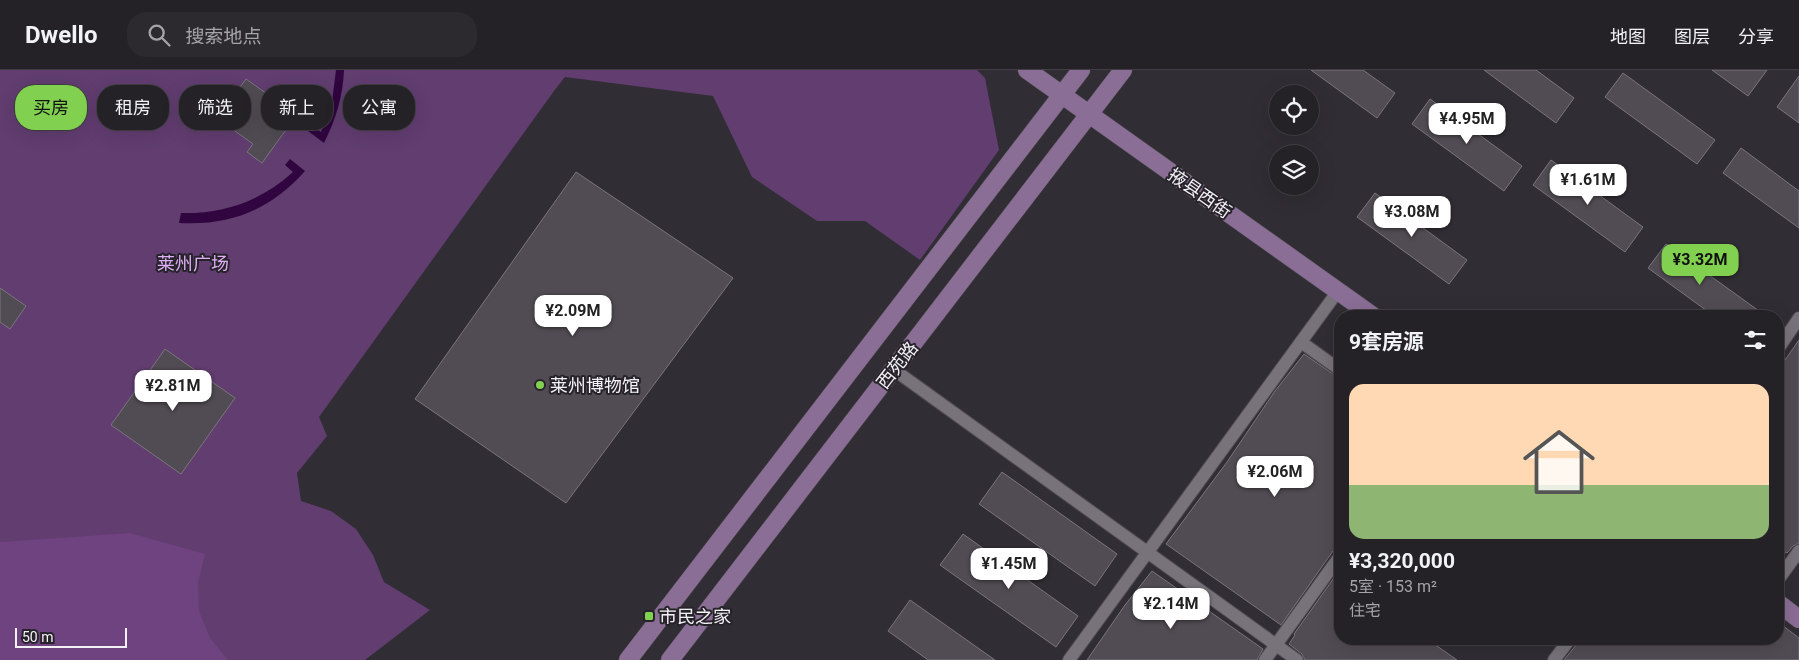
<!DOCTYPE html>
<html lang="zh">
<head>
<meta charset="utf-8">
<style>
  :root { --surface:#252227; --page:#2d2a2f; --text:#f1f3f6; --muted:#a3a4a7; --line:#423f44; --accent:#81d050 }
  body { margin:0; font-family:Roboto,"Noto Sans SC",sans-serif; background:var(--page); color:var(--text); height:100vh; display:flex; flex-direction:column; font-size:19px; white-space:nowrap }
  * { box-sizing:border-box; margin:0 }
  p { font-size:16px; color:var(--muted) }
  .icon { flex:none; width:28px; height:28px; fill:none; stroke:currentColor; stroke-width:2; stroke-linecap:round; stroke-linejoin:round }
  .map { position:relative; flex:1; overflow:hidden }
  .details { position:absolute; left:1334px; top:240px; width:450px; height:335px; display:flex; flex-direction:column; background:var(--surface); border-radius:20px; box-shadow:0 5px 20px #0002,0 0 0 1px var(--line) }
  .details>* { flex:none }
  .guide { position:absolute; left:15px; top:15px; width:475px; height:45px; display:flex; gap:10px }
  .tools { position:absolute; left:1269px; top:15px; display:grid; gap:10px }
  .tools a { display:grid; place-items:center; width:50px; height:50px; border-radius:50%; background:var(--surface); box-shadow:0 5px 20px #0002,0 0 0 1px var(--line); font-size:25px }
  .scale { position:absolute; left:15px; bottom:12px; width:112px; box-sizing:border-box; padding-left:5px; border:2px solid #f4f1f6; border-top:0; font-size:14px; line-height:18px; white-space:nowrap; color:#f4f1f6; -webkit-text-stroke:4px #27232a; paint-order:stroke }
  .price { position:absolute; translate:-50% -42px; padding:0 11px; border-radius:10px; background:#fff; color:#222; font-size:16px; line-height:32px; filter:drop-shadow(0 1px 2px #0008) }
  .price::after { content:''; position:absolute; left:50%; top:30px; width:15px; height:11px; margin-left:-8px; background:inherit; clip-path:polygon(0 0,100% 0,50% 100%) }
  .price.on { background:var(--accent); color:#111 }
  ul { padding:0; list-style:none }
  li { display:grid; align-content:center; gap:10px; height:265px; padding:0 15px }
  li+li { border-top:1px solid var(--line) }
  li span { display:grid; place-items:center; height:155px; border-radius:15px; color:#555 }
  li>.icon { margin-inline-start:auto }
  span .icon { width:90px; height:90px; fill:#fffc; stroke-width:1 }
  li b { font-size:21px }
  h2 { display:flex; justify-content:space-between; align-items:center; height:60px; padding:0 15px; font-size:21px }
  .tag { padding:0 18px; border-radius:20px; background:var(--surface); box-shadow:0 5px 20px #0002,0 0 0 1px var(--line); font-size:18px; line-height:45px }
  .tag.on { background:var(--accent); color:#111 }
  header { display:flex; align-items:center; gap:30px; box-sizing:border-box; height:70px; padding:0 25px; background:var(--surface); border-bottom:1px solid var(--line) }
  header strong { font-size:24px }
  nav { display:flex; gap:28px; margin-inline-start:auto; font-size:18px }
  .search { width:350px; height:45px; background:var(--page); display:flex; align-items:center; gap:12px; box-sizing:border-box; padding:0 18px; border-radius:20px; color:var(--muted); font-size:19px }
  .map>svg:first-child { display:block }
  .green { fill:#613d70 }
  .forest { fill:#6e4380 }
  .water { fill:#310540 }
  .building { fill:#514c53; stroke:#7a757d }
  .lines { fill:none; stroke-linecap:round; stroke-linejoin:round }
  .minor-casing { stroke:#4e4a50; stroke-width:14 }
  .secondary-casing { stroke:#4e4a50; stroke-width:19 }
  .minor { stroke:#78737b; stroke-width:12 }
  .secondary { stroke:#8a6e95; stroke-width:18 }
  .poi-dot { fill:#81d050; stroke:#27232a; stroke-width:2 }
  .labels { text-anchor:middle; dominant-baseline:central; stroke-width:4; stroke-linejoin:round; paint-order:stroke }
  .street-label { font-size:18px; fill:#f4f1f6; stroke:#27232a }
  .park-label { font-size:18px; fill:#dfaef5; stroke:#27232a }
  .poi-label { font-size:18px; fill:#f4f1f6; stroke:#27232a; text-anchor:start }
</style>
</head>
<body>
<header>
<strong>Dwello</strong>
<div class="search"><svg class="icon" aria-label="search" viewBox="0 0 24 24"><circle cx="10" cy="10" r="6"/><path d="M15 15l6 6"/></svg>搜索地点</div>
<nav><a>地图</a><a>图层</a><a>分享</a></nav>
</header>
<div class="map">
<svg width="1799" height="590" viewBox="0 0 1799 590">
  <rect width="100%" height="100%" fill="#312d34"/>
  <polygon class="green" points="0,0 977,0 985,8 999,80 920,190 865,151 817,151 752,107 713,26 565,7 554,21 319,347 327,366 297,403 301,431 331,441 356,459 373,485 384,512 430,540 365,590 0,590"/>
  <polygon class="forest" points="130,463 205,484 198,512 199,541 210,568 228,590 0,590 0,472"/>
  <g class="water">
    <path d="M336,0H344C343,26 336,49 324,73L308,61L313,57L321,62L332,32Z"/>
    <path d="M290,89L305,101C270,140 231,156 179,153L181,143C224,144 261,131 293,102L285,95Z"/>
  </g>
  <g class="building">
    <polygon points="1311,0 1363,0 1395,23 1377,48"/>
    <polygon points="1484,0 1536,0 1574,28 1556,53"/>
    <polygon points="1712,0 1767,0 1748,26"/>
    <polygon points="1623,3 1715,70 1697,94 1605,27"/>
    <polygon points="1799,6 1799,53 1777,37"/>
    <polygon points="246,9 280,33 284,26 301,39 262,93 247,82 253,74 217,48"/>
    <polygon points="1430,29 1522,96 1504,121 1412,54"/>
    <polygon points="1741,78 1799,121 1799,158 1723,103"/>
    <polygon points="1551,90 1643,157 1625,182 1533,115"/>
    <polygon points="576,102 733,208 566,433 415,329"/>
    <polygon points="1375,123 1467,190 1449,214 1357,147"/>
    <polygon points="1666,174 1766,246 1714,246 1648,198"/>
    <polygon points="0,218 26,236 10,259 0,252"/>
    <polygon points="1799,270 1799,473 1793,476 1787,483 1785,482 1778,493 1778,300"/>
    <polygon points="165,279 235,328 181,404 111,355"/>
    <polygon points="1304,284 1340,309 1340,477 1333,481 1281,555 1166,474 1227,392 1275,321"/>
    <polygon points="1002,402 1117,484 1095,516 979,434"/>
    <polygon points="963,464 1078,546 1056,577 940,495"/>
    <polygon points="1152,501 1263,579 1257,590 1087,590 1125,535"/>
    <polygon points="1336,505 1340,508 1340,569 1427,569 1457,590 1305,590 1302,584 1289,574 1295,565 1294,564"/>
    <polygon points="910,530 995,590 928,590 888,561"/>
    <polygon points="1778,552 1799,568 1799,590 1564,590 1581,569 1778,569"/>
  </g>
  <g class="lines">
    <defs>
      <g id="minor">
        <polyline points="1301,272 1340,300"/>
        <polyline points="1778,279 1799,248"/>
        <polyline points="893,299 1297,590"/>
        <polyline points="1778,510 1799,481"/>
        <polyline points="1069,590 1338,221"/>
        <polyline points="1265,590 1340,486"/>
        <polyline points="1554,590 1570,569"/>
      </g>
      <g id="secondary">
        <polyline points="1027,0 1373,246"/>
        <polyline points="1778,533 1799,549"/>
        <polyline points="628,590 1081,0"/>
        <polyline points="670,590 1123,0"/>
      </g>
    </defs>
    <use href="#minor" class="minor-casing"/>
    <use href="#secondary" class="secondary-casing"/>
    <use href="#minor" class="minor"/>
    <use href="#secondary" class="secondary"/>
  </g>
  <g class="poi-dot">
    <circle cx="540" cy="315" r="5"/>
    <rect x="644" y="541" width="10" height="10" rx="2.5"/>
  </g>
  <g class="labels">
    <g class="street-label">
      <text transform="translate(1200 123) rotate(35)">掖县西街</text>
      <text transform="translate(897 295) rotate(-52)">西苑路</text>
    </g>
    <g class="park-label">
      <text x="193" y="193">莱州广场</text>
    </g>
    <g class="poi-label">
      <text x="550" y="315">莱州博物馆</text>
      <text x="659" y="546">市民之家</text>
    </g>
  </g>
</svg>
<div class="tools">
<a><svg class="icon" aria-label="locate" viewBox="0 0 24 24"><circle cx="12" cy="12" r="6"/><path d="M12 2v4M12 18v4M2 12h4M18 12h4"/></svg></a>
<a><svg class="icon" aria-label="layers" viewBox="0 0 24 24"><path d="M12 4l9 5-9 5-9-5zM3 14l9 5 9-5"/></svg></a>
</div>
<div class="scale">50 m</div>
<b class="price" style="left:1467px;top:75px">¥4.95M</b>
<b class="price" style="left:1588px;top:136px">¥1.61M</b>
<b class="price" style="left:1412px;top:168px">¥3.08M</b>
<b class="price on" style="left:1700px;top:216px">¥3.32M</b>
<b class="price" style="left:573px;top:267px">¥2.09M</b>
<b class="price" style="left:173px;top:342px">¥2.81M</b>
<b class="price" style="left:1275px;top:428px">¥2.06M</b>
<b class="price" style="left:1009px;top:520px">¥1.45M</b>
<b class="price" style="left:1171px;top:560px">¥2.14M</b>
<div class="guide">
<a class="tag on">买房</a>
<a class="tag">租房</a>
<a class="tag">筛选</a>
<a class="tag">新上</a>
<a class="tag">公寓</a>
</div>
<section class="details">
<h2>9套房源<svg class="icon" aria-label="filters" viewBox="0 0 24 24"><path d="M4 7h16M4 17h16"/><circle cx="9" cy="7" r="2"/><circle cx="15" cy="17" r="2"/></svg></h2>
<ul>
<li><span style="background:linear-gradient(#ffd9b3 65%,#8fb573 0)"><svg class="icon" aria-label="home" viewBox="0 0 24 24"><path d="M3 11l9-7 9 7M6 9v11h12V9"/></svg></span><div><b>¥3,320,000</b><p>5室 · 153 m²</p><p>住宅</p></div></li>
</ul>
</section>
</div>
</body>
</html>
